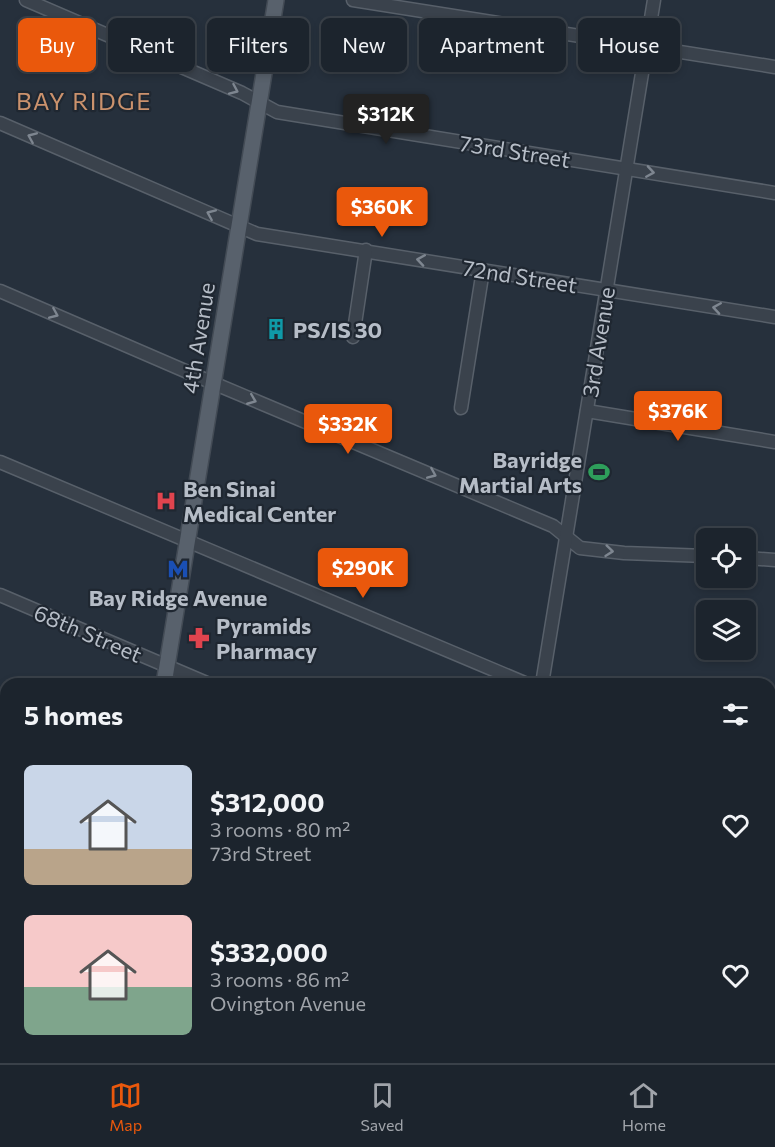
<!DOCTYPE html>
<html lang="en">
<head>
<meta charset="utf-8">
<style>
  :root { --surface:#1c242d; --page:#252c35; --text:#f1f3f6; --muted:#a0a4aa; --line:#3a4149; --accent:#ea580c }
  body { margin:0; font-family:Commissioner,sans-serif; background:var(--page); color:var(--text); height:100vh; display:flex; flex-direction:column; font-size:22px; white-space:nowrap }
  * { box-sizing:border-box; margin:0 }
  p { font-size:20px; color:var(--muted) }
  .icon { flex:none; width:33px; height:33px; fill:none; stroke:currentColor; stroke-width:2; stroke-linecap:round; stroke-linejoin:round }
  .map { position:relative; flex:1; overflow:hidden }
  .panel { position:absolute; left:0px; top:678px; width:776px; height:386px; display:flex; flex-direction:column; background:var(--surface); border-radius:18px 18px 0 0; box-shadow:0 3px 9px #0003,0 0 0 2px var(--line) }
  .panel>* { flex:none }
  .hud { position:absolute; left:18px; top:18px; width:740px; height:54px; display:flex; gap:12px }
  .fabs { position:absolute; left:696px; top:528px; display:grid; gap:12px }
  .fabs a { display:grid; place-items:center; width:60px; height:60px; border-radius:9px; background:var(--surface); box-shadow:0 3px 9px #0003,0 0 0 2px var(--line); font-size:30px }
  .price { position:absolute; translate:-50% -51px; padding:0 14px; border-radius:6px; background:var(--accent); color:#fff; font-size:20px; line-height:39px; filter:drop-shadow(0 2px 3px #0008) }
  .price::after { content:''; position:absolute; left:50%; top:36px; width:18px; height:14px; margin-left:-9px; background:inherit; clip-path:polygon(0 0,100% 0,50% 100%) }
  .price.current { background:#222; color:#fff }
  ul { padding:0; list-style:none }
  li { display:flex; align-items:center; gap:18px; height:150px; padding:0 24px }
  li span { display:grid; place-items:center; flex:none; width:168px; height:120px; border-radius:9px; color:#555 }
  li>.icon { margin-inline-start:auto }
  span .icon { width:72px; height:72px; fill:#fffc; stroke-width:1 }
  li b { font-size:26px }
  h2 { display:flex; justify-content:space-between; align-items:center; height:72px; padding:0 24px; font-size:26px }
  .chip { padding:0 21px; border-radius:9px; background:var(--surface); box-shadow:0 3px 9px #0003,0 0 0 2px var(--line); font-size:21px; line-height:54px }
  .chip.current { background:var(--accent); color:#fff }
  .dock { display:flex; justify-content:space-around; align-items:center; height:84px; border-top:2px solid var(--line); background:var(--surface); font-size:16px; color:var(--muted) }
  .dock a { display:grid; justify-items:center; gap:3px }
  .dock .current { color:var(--accent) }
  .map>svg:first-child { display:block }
  .grass { fill:#293d3e }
  .park { fill:url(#park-crowns) }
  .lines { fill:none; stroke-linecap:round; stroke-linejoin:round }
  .minor-casing { stroke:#58606a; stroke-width:15 }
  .major-casing { stroke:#434b55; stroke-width:18 }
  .minor { stroke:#3a424c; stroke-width:12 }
  .major { stroke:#58616c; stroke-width:15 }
  .oneway { stroke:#7e8690 }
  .labels { text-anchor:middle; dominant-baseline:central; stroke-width:4.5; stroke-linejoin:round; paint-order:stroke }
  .street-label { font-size:22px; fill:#b6bdc7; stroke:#1f2731 }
  .poi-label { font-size:22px; font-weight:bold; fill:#b6bdc7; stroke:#1f2731; text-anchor:start }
  .neighbourhood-label { font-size:24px; letter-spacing:1.5px; fill:#cb926d; stroke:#1f2731 }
</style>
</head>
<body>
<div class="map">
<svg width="775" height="1063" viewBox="0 0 775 1063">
  <defs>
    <pattern id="park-crowns" width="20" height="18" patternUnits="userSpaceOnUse" patternTransform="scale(1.5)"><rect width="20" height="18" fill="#293d3e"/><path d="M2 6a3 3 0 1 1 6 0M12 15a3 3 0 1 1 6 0" fill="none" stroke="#465758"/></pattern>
  </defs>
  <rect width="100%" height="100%" fill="#26303c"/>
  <polygon class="grass" points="0,1044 6,1047 6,1058 18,1058 16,1063 0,1063"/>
  <g class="park">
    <polygon points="0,904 6,907 6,1020 0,1016"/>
    <polygon points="92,1058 440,1058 445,1059 443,1063 101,1063"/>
  </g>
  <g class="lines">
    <defs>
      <g id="minor">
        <polyline points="26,0 242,93 277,112 775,193"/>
        <polyline points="353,0 775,67"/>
        <polyline points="0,123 257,234 775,317"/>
        <polyline points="0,291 213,383 553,526 580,548 624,553 706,556"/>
        <polyline points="353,337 366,250"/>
        <polyline points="461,408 483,270"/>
        <polyline points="587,411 775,442"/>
        <polyline points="0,462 527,684"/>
        <polyline points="746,558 775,560"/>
        <polyline points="0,595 209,684"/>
        <polyline points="542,684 654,0"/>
        <polyline points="770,743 775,744"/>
        <polyline points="0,747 6,750"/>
        <polyline points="0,896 6,900"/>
        <polyline points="770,914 775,915"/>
        <polyline points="0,950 6,954"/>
        <polyline points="0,967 6,970"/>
        <polyline points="0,1025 6,1029"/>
        <polyline points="770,1032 775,1034"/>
        <polyline points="476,1058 492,1063"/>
        <polyline points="463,1063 465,1058"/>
      </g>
      <g id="major">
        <polyline points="164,684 276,0"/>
        <polyline points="169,1058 184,1063"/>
        <polyline points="46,1063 49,1058"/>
      </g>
    </defs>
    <use href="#minor" class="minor-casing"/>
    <use href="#major" class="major-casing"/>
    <use href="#minor" class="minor"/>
    <use href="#major" class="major"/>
  </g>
  <defs><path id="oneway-chevron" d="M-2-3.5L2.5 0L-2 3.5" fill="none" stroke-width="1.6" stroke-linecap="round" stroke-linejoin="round" transform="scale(1.5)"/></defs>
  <g class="oneway">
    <use href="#oneway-chevron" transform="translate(234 90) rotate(24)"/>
    <use href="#oneway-chevron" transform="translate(32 137) rotate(-157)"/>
    <use href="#oneway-chevron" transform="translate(650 172) rotate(9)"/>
    <use href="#oneway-chevron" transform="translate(211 214) rotate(-157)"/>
    <use href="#oneway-chevron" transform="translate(421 260) rotate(-171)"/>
    <use href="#oneway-chevron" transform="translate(717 308) rotate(-171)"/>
    <use href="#oneway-chevron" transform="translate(54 314) rotate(23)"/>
    <use href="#oneway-chevron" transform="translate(252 400) rotate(22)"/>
    <use href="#oneway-chevron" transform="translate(432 474) rotate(23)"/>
    <use href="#oneway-chevron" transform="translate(609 551) rotate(6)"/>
  </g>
  <defs>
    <symbol id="building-bare" viewBox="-9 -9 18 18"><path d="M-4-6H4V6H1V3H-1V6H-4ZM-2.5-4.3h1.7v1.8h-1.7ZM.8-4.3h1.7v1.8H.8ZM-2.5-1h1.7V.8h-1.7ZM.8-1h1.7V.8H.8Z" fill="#0f9aa8" stroke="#1f2731" stroke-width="2.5" paint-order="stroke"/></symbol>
    <symbol id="stadium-bare" viewBox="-9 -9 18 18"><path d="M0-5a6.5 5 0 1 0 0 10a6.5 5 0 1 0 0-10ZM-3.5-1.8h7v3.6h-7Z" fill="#2e9e5b" stroke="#1f2731" stroke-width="2.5" paint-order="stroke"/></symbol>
    <symbol id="hospital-bare" viewBox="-9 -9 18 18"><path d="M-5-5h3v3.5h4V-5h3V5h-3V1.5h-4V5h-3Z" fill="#e0444e" stroke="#1f2731" stroke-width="2.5" paint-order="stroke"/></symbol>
    <symbol id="metro-bare" viewBox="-9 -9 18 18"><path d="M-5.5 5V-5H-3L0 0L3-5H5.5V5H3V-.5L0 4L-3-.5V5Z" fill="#1a4fb4" stroke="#1f2731" stroke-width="2.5" paint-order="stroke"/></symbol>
    <symbol id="pharmacy-bare" viewBox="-9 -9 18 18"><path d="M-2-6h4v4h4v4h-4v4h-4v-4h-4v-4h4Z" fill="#e0444e" stroke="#1f2731" stroke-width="2.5" paint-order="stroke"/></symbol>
  </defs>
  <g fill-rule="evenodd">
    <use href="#building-bare" x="261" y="314" width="30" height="30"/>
    <use href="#stadium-bare" x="584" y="457" width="30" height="30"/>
    <use href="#hospital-bare" x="151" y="486" width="30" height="30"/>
    <use href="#metro-bare" x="163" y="554" width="30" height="30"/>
    <use href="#pharmacy-bare" x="184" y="623" width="30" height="30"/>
  </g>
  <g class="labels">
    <g class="street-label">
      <text transform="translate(515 151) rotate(9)">73rd Street</text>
      <text transform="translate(520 276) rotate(9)">72nd Street</text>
      <text transform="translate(198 338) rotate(-81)">4th Avenue</text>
      <text transform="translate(598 342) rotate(-81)">3rd Avenue</text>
      <text transform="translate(88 633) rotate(23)">68th Street</text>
    </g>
    <g class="poi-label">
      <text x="293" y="329">PS/IS 30</text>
      <text x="582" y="459" text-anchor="end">Bayridge<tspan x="582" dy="25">Martial Arts</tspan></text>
      <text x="183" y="488">Ben Sinai<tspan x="183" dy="25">Medical Center</tspan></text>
      <text x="178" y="597" text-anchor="middle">Bay Ridge Avenue</text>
      <text x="216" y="625">Pyramids<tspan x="216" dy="25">Pharmacy</tspan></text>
    </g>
    <g class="neighbourhood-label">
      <text x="84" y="100">BAY RIDGE</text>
    </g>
  </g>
</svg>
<div class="fabs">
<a><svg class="icon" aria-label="locate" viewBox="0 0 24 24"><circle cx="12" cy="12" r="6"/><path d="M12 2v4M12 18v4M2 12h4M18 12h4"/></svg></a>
<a><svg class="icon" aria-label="layers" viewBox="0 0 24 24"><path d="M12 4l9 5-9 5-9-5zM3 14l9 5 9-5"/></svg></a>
</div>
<b class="price current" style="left:386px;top:145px">$312K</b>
<b class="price" style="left:382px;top:238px">$360K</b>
<b class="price" style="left:678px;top:442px">$376K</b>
<b class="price" style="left:348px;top:455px">$332K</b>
<b class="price" style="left:363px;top:599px">$290K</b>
<div class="hud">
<a class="chip current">Buy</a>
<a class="chip">Rent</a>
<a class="chip">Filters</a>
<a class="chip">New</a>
<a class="chip">Apartment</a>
<a class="chip">House</a>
</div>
<section class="panel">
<h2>5 homes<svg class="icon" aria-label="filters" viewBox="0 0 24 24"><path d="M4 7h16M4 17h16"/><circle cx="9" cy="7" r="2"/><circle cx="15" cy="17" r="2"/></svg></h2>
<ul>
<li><span style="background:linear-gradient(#c9d6e8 70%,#b9a48a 0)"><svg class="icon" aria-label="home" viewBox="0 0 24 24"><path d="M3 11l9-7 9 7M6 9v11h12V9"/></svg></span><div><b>$312,000</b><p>3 rooms · 80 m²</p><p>73rd Street</p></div><svg class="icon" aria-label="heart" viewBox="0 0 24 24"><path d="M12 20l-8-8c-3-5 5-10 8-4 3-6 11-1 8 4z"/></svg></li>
<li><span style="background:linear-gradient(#f6c9c9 60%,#7fa58c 0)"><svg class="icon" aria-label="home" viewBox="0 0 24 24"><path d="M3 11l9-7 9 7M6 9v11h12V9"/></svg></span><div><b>$332,000</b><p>3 rooms · 86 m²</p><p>Ovington Avenue</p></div><svg class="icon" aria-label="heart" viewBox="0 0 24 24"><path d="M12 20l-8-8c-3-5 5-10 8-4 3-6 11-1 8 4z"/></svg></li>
</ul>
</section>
</div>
<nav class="dock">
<a class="current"><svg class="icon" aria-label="map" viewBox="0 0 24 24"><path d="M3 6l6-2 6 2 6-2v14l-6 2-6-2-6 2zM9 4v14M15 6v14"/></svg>Map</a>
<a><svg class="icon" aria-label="saved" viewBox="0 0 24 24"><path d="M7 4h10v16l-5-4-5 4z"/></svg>Saved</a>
<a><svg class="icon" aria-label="home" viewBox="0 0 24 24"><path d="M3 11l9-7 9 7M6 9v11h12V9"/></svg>Home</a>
</nav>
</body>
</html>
